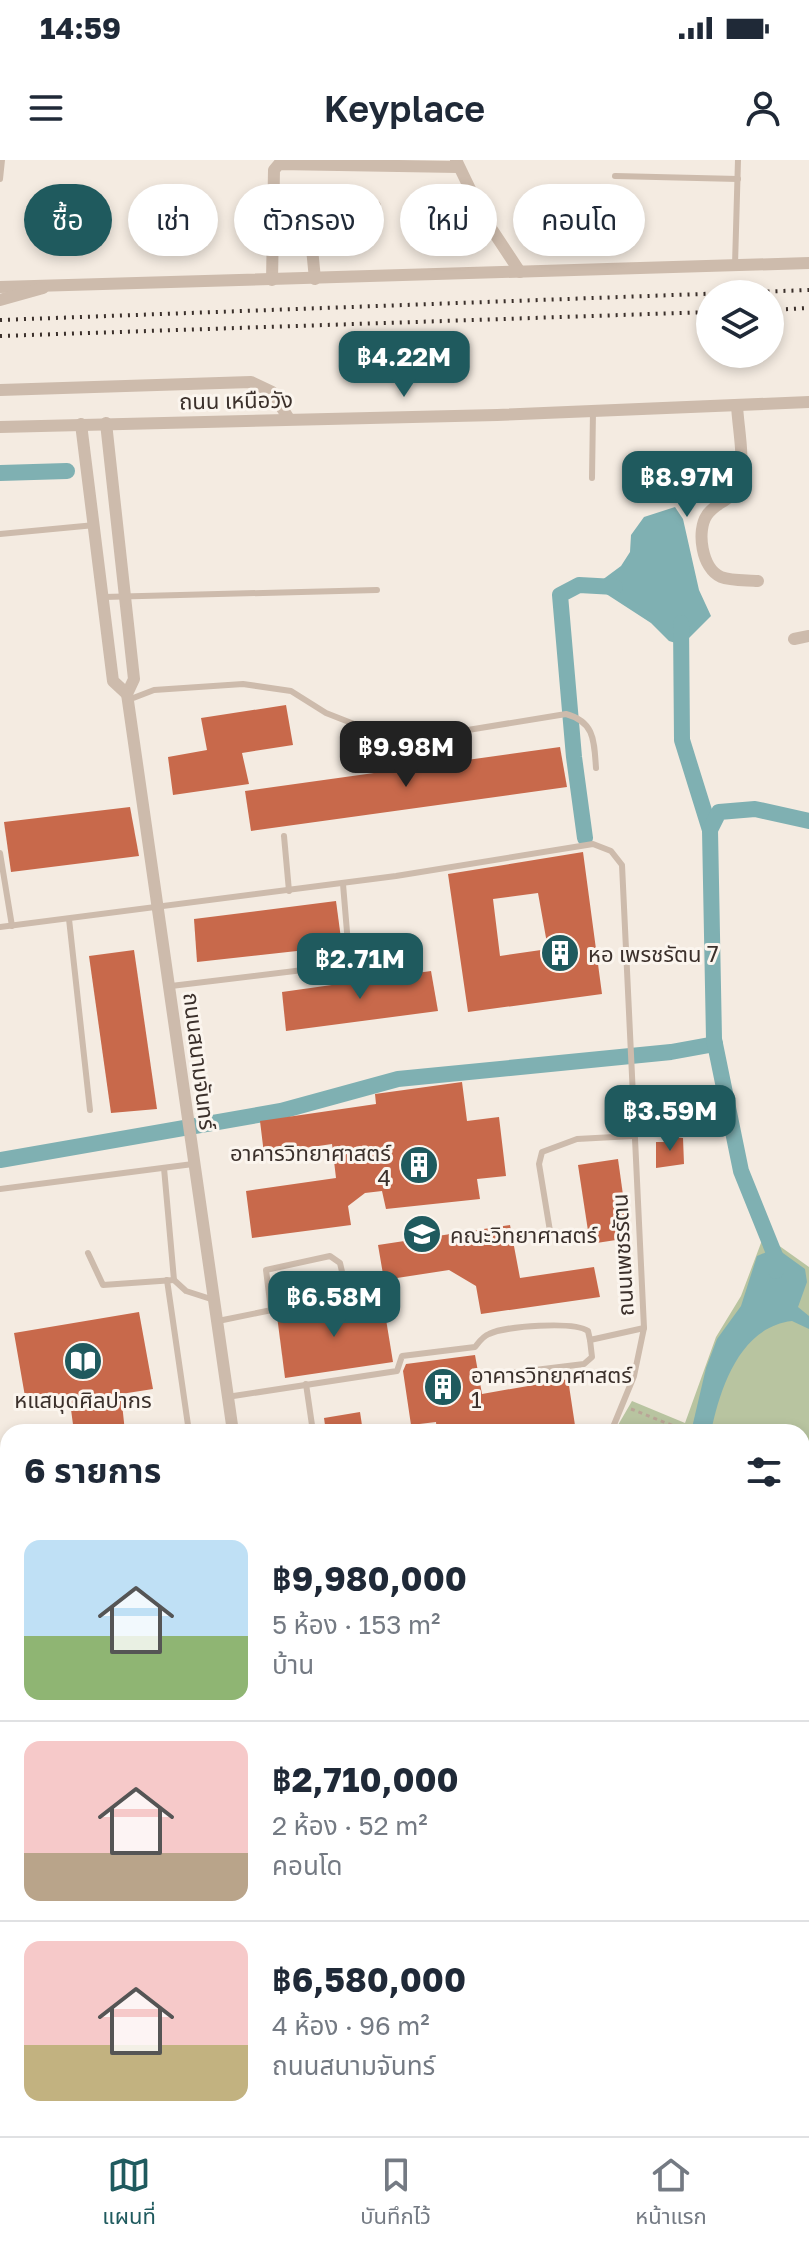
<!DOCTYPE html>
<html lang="th">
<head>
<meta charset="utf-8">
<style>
  :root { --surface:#fff; --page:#f6f6f7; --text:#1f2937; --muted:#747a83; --line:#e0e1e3; --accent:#1f5a5e }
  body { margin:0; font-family:"Golos Text","Noto Sans Thai",sans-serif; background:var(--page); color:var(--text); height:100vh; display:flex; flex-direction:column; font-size:30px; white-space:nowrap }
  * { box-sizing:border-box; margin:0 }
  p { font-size:26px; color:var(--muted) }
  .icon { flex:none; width:44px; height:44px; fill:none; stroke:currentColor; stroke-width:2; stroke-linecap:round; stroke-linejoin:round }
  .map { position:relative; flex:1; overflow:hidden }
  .panel { position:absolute; left:0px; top:1264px; width:810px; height:712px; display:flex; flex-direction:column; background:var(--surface); border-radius:24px 24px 0 0; box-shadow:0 4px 12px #0003 }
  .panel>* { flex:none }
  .hud { position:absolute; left:24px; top:24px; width:762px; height:72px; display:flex; gap:16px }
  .controls { position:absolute; left:696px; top:120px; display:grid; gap:16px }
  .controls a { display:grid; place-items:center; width:88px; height:88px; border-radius:50%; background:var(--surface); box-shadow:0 4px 12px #0003; font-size:40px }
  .price { position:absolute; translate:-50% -68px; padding:0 18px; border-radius:16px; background:var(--accent); color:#fff; font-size:26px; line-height:52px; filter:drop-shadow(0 2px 4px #0008) }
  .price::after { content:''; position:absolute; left:50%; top:48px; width:24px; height:18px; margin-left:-12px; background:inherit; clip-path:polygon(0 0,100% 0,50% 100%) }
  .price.active { background:#222; color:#fff }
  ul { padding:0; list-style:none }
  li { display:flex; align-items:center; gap:24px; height:200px; padding:0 24px }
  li+li { border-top:2px solid var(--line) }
  li span { display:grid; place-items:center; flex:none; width:224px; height:160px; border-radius:16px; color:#555 }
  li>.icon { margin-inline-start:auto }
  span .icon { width:96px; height:96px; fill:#fffc; stroke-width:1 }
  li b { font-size:34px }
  h2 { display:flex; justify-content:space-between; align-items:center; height:96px; padding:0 24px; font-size:34px }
  .tag { padding:0 28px; border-radius:36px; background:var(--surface); box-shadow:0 4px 12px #0003; font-size:28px; line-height:72px }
  .tag.active { background:var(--accent); color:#fff }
  .status { display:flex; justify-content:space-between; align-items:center; height:56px; padding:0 40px; background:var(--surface); direction:ltr }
  .status svg { height:22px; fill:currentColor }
  header { display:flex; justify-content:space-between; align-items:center; height:104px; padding:0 24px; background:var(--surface); font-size:36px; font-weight:600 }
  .tab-bar { display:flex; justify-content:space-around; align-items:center; height:112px; border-top:2px solid var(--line); background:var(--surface); font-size:22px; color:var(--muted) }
  .tab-bar a { display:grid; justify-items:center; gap:4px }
  .tab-bar .active { color:var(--accent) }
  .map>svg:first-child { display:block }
  .green { fill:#b8c4a0 }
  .water { fill:#7fb0b2 }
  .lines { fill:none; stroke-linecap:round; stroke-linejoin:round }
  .canal { stroke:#7fb0b2; stroke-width:16 }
  .building { fill:#c8694b; fill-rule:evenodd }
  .path { stroke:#b9a596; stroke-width:3; stroke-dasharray:4 4; stroke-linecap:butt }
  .lane { stroke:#cdbbac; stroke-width:6 }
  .street { stroke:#cdbbac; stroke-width:12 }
  .rail { stroke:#3b302b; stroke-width:4; stroke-dasharray:2 6; stroke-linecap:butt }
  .labels { text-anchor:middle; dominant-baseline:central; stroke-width:6; stroke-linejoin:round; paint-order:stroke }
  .street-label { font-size:22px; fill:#3b302b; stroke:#fbf5ee }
  .poi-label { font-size:22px; fill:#3b302b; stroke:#fbf5ee; text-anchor:start }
</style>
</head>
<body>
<div class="status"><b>14:59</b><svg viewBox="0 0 49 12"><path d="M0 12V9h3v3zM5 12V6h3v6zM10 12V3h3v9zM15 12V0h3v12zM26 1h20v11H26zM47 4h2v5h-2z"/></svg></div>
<header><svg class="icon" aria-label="menu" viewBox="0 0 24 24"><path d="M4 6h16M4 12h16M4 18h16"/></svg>Keyplace<svg class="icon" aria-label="person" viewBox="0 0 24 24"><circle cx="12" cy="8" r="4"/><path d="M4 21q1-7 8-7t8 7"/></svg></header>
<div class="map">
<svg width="809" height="1976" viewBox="0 0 809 1976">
  <rect width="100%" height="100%" fill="#f4ebe1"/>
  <g class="green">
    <polygon points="764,1075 809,1107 809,1659 802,1669 802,1272 614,1272 632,1241 685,1263 716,1177 741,1136"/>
    <polygon points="330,1968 611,1968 612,1976 333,1976"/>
  </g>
  <g class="water">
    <polygon points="675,347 683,359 699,430 711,456 682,485 669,481 651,463 594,426 621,406 630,392 631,375 644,357"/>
    <path d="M776,1088L805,1109L807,1122L798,1147L809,1156V1169L792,1161C740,1167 720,1228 711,1272H691L706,1208L717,1179L741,1146L757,1096Z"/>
  </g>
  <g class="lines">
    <g class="canal">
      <polyline points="0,313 67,311"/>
      <polyline points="681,463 682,580 710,670"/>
      <polyline points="585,678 574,597 560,435 579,425 615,427"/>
      <polyline points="0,1000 281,951 398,919 671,892 715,884"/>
      <polyline points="776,1111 776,1098 741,1011 714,879 710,670 719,652 755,649 809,661"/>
      <polyline points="420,1968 423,1976"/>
    </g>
  </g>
  <g class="building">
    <polygon points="286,545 293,585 242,593 249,624 173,635 168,597 207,590 201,558"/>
    <polygon points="560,587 567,627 251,671 245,631"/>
    <polygon points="130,647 139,696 11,712 4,662"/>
    <path d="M583,692L602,834L468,852L448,714ZM538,733L548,789L500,796L493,739Z"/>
    <polygon points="336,741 342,786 197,802 194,759"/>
    <polygon points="134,790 157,949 111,953 89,796"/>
    <polygon points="431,811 438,851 286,871 282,832"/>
    <polygon points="462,922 467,961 499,957 506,1016 477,1019 480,1039 386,1049 382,1031 365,1033 348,1046 351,1065 252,1078 246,1031 336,1018 332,984 264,994 260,961 376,944 375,934"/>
    <polygon points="670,977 683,978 684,1004 656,1008 656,982 670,982"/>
    <polygon points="618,999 629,1078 590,1084 578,1005"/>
    <polygon points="510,1065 520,1118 594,1107 600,1137 481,1154 476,1126 449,1110 384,1120 378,1085"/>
    <polygon points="383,1141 393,1202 285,1218 277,1156"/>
    <polygon points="139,1152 153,1229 121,1234 125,1272 74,1272 70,1242 27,1248 14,1173"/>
    <polygon points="475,1195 482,1234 568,1219 576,1272 437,1272 436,1262 411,1265 403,1211 406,1204"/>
    <polygon points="360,1252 363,1272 326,1272 324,1258"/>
  </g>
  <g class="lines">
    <g class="path">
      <polyline points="631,1249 689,1272"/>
      <polyline points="802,1381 809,1386"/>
    </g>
    <g class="lane">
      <polyline points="615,16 738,19"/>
      <polyline points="0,19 2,0"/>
      <polyline points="735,105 738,0"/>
      <polyline points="592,318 593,251"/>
      <polyline points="0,374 95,365"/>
      <polyline points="104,437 377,430"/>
      <path d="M128,540L154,530L243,524L291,531L326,553L382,575L431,576L566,554C595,562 594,581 596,608"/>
      <polyline points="284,676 289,731"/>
      <polyline points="0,693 12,766"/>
      <polyline points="69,759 90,950"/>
      <polyline points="0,767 396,716 593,684 611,691 622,705 644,1168 634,1216 611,1272"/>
      <polyline points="171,826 344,805 349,796 343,724"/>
      <polyline points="0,1029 193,1004"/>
      <polyline points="550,1071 539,1004 542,992 577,979 633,976"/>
      <polyline points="88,1093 103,1125 174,1120 164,1008"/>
      <polyline points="167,1120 189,1272"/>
      <polyline points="174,1120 186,1131 214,1140"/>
      <polyline points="218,1161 340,1136 346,1129 340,1103 330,1096 266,1110 271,1150"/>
      <polyline points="495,1215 584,1204 592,1197 590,1180"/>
      <polyline points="306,1224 313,1272"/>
      <path d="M227,1237L397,1211L402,1196L475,1187C479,1182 483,1176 489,1174C505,1166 574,1161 588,1171L590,1180L644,1168"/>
      <polyline points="0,1415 8,1414"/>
      <polyline points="802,1602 809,1606"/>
      <polyline points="802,1671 809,1660"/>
      <polyline points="802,1727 809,1728"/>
      <polyline points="806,1936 809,1958"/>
      <polyline points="60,1968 61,1976"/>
      <polyline points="611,1968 612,1976"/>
    </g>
    <g class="street">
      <polyline points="456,0 483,56 520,112"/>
      <polyline points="315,119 310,68 313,52 326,44 375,46"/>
      <polyline points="272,120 274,10 279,4 458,7"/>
      <polyline points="0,127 809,103"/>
      <polyline points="0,140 43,128"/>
      <polyline points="0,230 251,222 272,232 289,259"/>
      <path d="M737,245C738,268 745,298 739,320C733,343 717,340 707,355C696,371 702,409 721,417C731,421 747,420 758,421"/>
      <polyline points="81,264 113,521 127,534 134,519 106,263"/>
      <polyline points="0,267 497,255 809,242"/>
      <polyline points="794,479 809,476"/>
      <polyline points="127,534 233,1272"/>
      <polyline points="327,1968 328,1976"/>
      <polyline points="314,1976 314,1968"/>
    </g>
    <g class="rail">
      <polyline points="770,150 809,148"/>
      <polyline points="0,160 809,130"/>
      <polyline points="0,176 710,152"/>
    </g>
  </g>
  <defs>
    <symbol id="building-disc" viewBox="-11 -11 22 22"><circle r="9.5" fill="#1f5a5e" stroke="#fbf5ee"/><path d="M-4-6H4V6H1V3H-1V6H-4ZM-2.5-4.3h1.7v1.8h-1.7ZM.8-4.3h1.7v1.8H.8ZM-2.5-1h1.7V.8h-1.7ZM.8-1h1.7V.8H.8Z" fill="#fff"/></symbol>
    <symbol id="university-disc" viewBox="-11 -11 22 22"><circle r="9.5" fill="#1f5a5e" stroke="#fbf5ee"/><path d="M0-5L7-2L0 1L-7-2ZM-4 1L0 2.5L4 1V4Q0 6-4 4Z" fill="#fff"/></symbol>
    <symbol id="library-disc" viewBox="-11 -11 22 22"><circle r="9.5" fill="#1f5a5e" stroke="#fbf5ee"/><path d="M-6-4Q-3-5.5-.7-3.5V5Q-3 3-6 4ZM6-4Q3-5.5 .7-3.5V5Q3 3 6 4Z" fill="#fff"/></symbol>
  </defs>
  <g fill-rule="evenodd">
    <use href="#building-disc" x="538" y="771" width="44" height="44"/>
    <use href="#building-disc" x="397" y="983" width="44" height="44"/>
    <use href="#university-disc" x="400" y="1052" width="44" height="44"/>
    <use href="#library-disc" x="61" y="1179" width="44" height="44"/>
    <use href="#building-disc" x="421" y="1205" width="44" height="44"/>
  </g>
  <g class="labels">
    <g class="street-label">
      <text transform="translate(236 240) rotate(-1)">ถนน เหนือวัง</text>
      <text transform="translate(200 901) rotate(83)">ถนนสนามจันทร์</text>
      <text transform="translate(622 1095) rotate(-93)">ถนนเพชรรัตน</text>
    </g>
    <g class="poi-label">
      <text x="588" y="793">หอ เพรชรัตน 7</text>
      <text x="391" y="992" text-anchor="end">อาคารวิทยาศาสตร์<tspan x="391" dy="25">4</tspan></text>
      <text x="450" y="1074">คณะวิทยาศาสตร์</text>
      <text x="471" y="1214">อาคารวิทยาศาสตร์<tspan x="471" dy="25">1</tspan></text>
      <text x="83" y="1239" text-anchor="middle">หแสมุดศิลปากร</text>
    </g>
  </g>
</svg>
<div class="controls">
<a><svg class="icon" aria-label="layers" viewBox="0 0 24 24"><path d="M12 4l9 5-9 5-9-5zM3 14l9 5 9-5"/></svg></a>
</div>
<b class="price" style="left:404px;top:239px">฿4.22M</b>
<b class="price" style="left:687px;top:359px">฿8.97M</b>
<b class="price active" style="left:406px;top:629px">฿9.98M</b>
<b class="price" style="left:360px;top:841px">฿2.71M</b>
<b class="price" style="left:670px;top:993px">฿3.59M</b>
<b class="price" style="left:334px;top:1179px">฿6.58M</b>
<div class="hud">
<a class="tag active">ซื้อ</a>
<a class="tag">เช่า</a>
<a class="tag">ตัวกรอง</a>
<a class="tag">ใหม่</a>
<a class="tag">คอนโด</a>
</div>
<section class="panel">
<h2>6 รายการ<svg class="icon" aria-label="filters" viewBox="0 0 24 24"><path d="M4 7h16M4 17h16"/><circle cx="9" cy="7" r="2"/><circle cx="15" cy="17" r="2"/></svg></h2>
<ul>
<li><span style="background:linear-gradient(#bfe0f5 60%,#8fb573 0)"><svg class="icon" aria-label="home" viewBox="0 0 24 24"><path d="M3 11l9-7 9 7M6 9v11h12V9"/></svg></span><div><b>฿9,980,000</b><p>5 ห้อง · 153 m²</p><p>บ้าน</p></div></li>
<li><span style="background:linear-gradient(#f6c9c9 70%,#b9a48a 0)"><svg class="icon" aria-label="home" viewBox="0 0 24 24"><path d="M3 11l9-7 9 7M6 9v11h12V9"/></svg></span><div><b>฿2,710,000</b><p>2 ห้อง · 52 m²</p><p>คอนโด</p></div></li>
<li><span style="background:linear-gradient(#f6c9c9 65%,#c2b280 0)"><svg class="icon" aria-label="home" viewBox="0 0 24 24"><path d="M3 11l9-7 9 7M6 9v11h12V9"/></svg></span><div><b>฿6,580,000</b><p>4 ห้อง · 96 m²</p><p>ถนนสนามจันทร์</p></div></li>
</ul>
</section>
</div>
<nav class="tab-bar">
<a class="active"><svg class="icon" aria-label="map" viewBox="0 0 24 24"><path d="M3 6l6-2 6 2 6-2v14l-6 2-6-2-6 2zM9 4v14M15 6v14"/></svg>แผนที่</a>
<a><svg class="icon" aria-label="saved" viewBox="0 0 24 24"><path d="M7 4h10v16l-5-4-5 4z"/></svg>บันทึกไว้</a>
<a><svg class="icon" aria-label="home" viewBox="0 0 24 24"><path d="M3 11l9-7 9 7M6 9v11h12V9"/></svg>หน้าแรก</a>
</nav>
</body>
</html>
